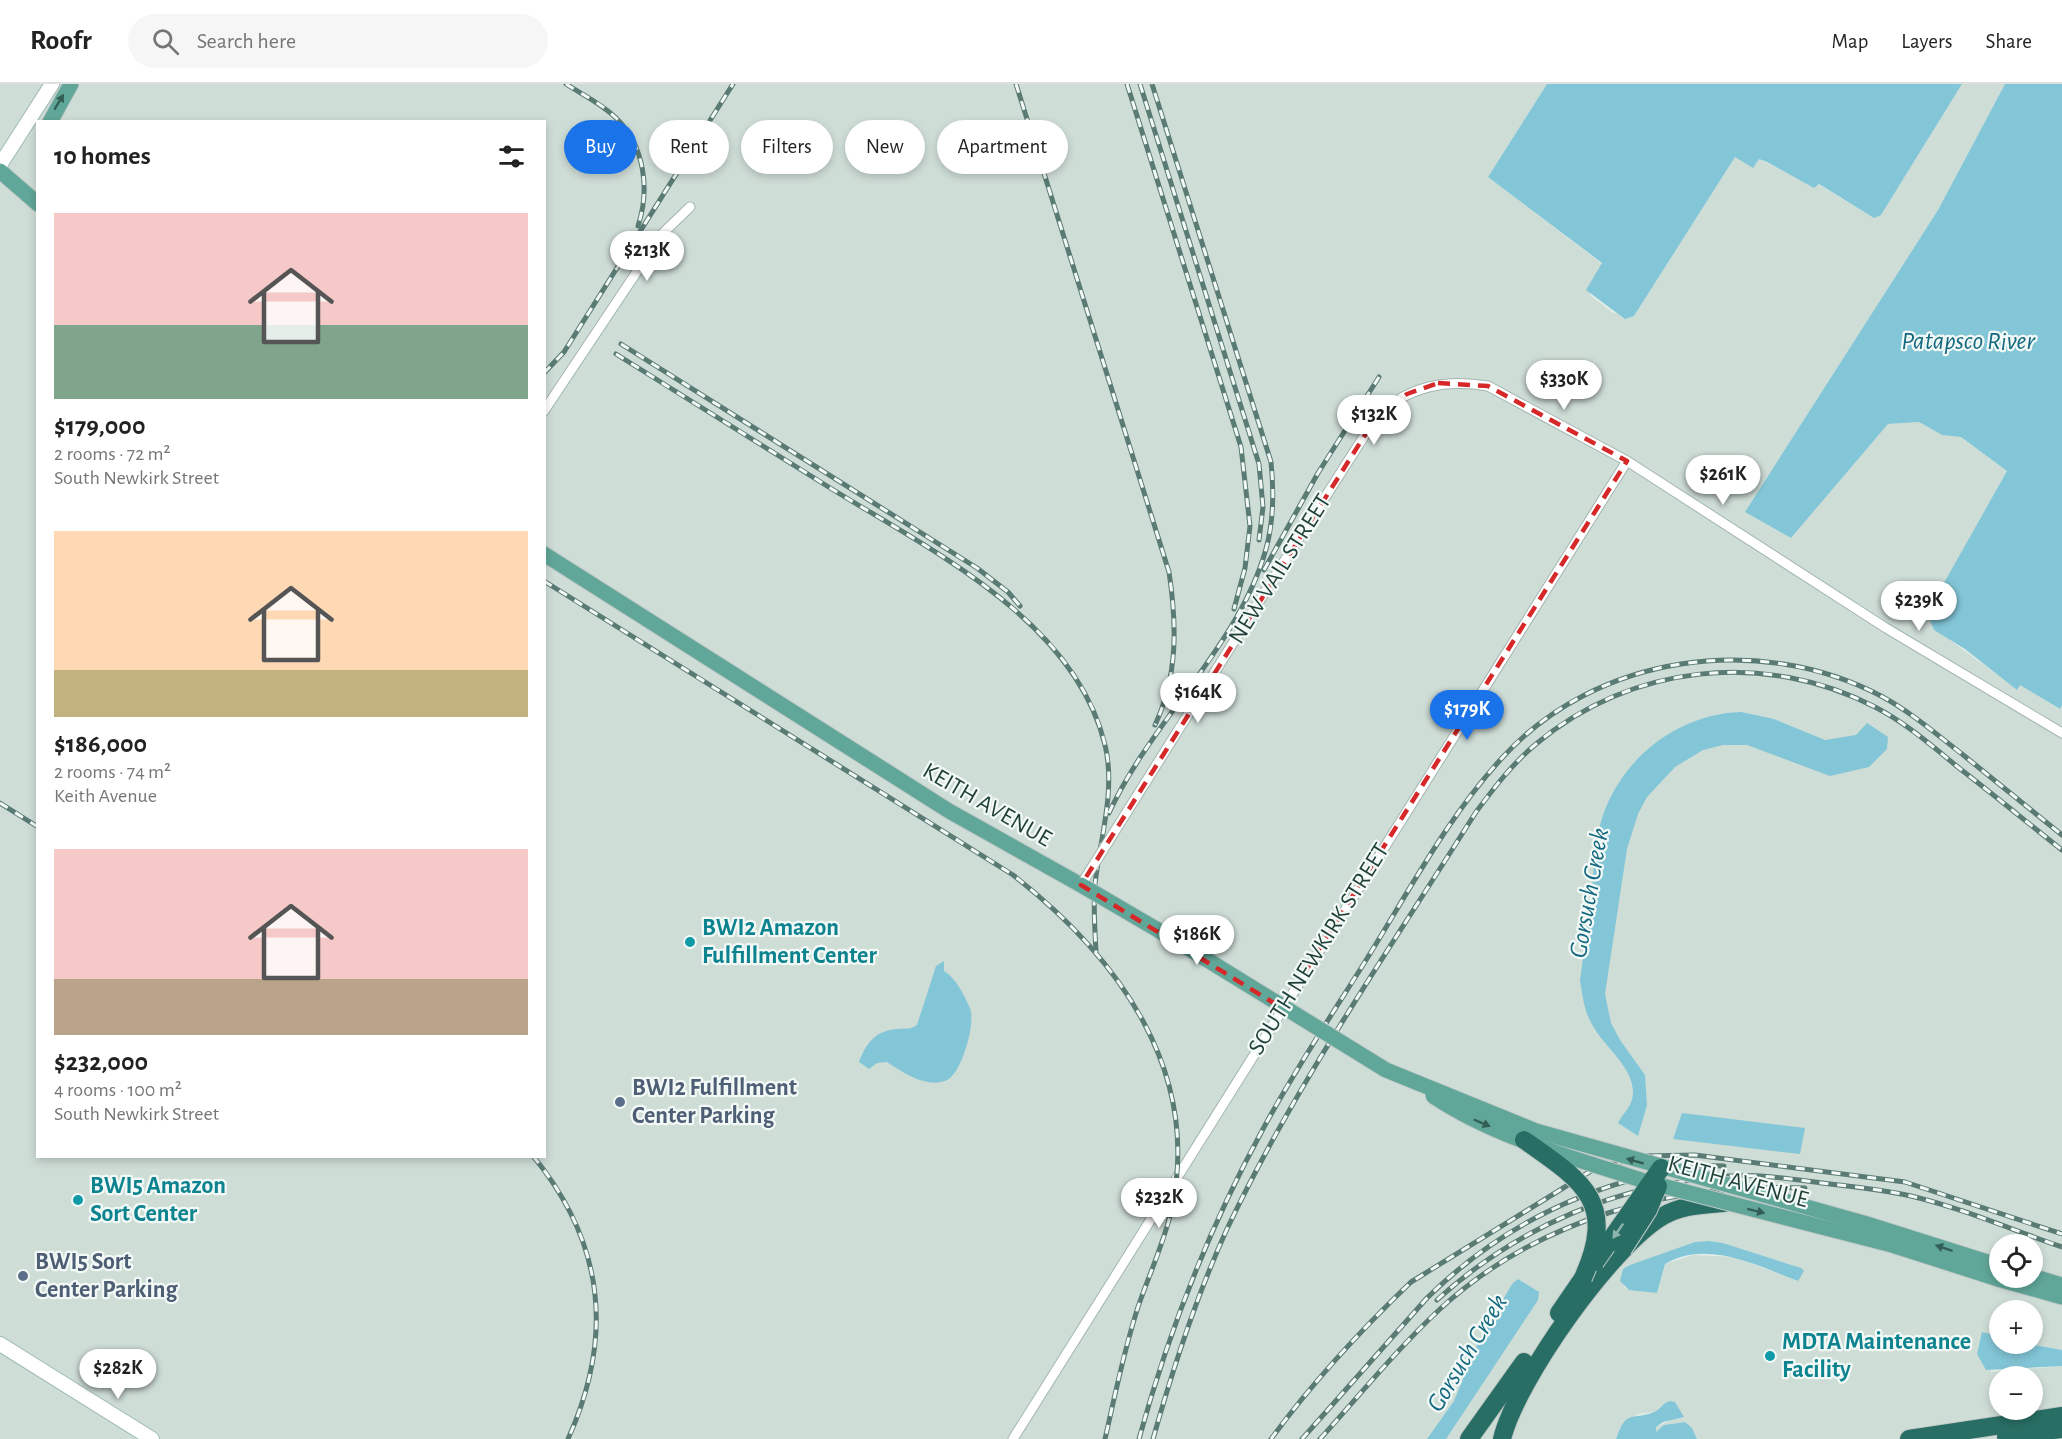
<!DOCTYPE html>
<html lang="en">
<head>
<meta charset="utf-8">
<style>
  :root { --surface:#fff; --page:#f6f6f6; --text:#222; --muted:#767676; --line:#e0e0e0; --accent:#1a73e8 }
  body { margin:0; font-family:"Alegreya Sans",sans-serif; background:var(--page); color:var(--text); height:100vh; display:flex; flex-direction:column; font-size:22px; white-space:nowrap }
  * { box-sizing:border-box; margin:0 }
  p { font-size:20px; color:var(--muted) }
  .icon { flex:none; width:33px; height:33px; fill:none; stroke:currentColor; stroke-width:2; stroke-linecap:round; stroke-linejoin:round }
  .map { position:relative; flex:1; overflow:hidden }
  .drawer { position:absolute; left:36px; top:36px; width:510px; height:1038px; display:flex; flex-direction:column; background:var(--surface); border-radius:0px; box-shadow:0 3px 9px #0003 }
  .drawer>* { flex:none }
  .hud { position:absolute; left:564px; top:36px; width:570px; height:54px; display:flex; gap:12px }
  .controls { position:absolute; left:1989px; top:1150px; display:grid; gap:12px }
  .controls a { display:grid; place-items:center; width:54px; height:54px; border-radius:50%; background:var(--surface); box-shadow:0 3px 9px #0003; font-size:30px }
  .price { position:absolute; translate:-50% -51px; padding:0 14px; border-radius:21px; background:#fff; color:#222; font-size:20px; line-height:39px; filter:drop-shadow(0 2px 3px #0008) }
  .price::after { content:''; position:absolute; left:50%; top:36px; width:18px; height:14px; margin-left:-9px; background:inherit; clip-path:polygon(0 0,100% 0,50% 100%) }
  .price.active { background:var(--accent); color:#fff }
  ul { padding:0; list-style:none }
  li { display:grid; align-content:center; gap:12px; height:318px; padding:0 18px }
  li span { display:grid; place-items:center; height:186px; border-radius:0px; color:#555 }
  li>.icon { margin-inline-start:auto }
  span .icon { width:108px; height:108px; fill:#fffc; stroke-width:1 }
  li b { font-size:26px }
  h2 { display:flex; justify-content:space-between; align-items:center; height:72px; padding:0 18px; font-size:26px }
  .pill { padding:0 21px; border-radius:27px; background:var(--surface); box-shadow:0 3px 9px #0003; font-size:21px; line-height:54px }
  .pill.active { background:var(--accent); color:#fff }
  header { display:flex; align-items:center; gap:36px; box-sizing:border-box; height:84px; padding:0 30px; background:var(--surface); border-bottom:2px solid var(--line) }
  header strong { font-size:28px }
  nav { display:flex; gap:33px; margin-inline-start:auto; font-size:21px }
  .search { width:420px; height:54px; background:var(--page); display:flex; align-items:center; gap:15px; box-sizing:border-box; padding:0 21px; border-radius:33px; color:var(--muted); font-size:22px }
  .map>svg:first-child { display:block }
  .built { fill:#cfddd7; fill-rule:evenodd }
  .water { fill:#83c6d7 }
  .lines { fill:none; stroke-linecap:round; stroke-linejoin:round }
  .street-casing { stroke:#a3b5b0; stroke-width:11 }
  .secondary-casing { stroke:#9ebab1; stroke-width:16 }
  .primary-casing { stroke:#c0c9c7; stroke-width:17 }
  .highway-casing { stroke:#c0c9c7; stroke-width:20 }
  .street { stroke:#fff; stroke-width:9 }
  .secondary { stroke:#fff; stroke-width:14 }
  .primary { stroke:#61a799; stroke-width:15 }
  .highway { stroke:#286e64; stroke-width:18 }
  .rail-casing { stroke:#5a7b74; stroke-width:5 }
  .rail { stroke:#f2f9f6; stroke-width:3; stroke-dasharray:9; stroke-linecap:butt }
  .street-bridge-casing { stroke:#a3b5b0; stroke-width:11; stroke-linecap:butt }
  .primary-bridge-casing { stroke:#c0c9c7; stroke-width:17; stroke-linecap:butt }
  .highway-bridge-casing { stroke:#c0c9c7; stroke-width:20; stroke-linecap:butt }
  .street-bridge { stroke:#fff; stroke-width:9 }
  .primary-bridge { stroke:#61a799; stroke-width:15 }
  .highway-bridge { stroke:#286e64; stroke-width:18 }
  .oneway { fill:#335e55 }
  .oneway2 { fill:#8db4ad }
  .marked { fill:none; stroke:#d62828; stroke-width:4.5; stroke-dasharray:12 8; stroke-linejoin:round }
  .culture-dot { fill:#0f9aa8; stroke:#f2f9f6; stroke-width:2 }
  .service-dot { fill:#5c6f8a; stroke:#f2f9f6; stroke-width:2 }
  .labels { text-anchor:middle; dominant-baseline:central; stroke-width:4.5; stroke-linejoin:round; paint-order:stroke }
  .street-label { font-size:24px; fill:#1f3f38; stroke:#f2f9f6 }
  .culture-label { font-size:24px; font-weight:bold; fill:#0d838f; stroke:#f2f9f6; text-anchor:start }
  .service-label { font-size:24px; font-weight:bold; fill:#4e5e75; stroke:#f2f9f6; text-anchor:start }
  .water-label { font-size:26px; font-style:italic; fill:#146981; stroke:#f2f9f6 }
</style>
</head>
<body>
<header>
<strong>Roofr</strong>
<div class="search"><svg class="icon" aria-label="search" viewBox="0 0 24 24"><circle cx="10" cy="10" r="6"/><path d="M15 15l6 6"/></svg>Search here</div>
<nav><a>Map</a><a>Layers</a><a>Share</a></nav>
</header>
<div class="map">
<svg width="2062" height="1355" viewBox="0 0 2062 1355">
  <rect width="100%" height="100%" fill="#e1ede8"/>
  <path class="built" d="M0,0H1547L1488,93L1602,180L1590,211L1613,229L1634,232L1735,73L1759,75L1789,90L1818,100L1874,134L1881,131L1962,0H2005L1938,126L1745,428L1791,454L1888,340L1919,338L1942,351L1961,353L2007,387L1927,530L1950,556L2017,605L2020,601L2059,625L2062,621V1266L2030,1260H2032V1227H2000L1999,1252L1982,1248L1991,1288L2062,1282V1355H1697L1685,1338L1664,1341L1656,1349V1343L1675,1334L1663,1320L1655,1328L1637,1330L1620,1344L1616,1355H0ZM38,38H544V1072H38ZM1709,1157L1723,1159L1801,1184L1798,1197L1734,1173L1693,1171L1665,1180L1657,1209L1624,1204L1631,1181L1695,1158ZM2000,1161H2032V1194H2000ZM2000,1293H2032V1326H2000Z"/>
  <g class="water">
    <polygon points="1547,0 1962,0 1881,131 1874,134 1819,100 1814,104 1767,78 1759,75 1753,84 1735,73 1634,232 1625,235 1586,206 1602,179 1488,93"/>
    <polygon points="2005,0 2062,0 2062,621 2060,625 2020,601 2017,606 1965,565 1934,546 1927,529 2007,387 1961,353 1942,351 1919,338 1888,340 1791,454 1745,428 1938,126"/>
    <path d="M1741,628L1774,635L1825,656L1856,651L1867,639L1888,653L1887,665L1869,683L1830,692L1747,661H1723L1703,666L1675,683L1647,713L1638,730L1627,765L1605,910L1611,939L1620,956L1645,991L1647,1021L1638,1052L1618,1039C1623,1029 1632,1023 1633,1010C1634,983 1605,964 1593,942C1584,928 1583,913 1580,897C1584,866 1588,836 1592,805C1594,785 1594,762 1600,741C1617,678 1675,630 1741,628Z"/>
    <path d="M944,877V887C956,894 964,911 970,924C976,938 962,989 947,996C927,1005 902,988 887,978L877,979L869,985L859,978C866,959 876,946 898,945C906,944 910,946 917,941L936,882Z"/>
    <polygon points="1682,1029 1805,1044 1800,1070 1673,1055"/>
    <path d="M1709,1157L1723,1159L1801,1184L1804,1187L1798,1197C1758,1182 1707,1155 1665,1180L1657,1209L1629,1206L1620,1197L1623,1185L1630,1181L1695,1158Z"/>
    <polygon points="1518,1195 1539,1208 1538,1216 1446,1355 1427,1355 1454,1317 1478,1259 1512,1200"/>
    <polygon points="1982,1248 1999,1252 2000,1260 2030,1260 2062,1266 2062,1282 1986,1286 1977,1270"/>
    <path d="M1670,1317L1675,1318L1684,1333L1663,1338L1656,1343V1348L1664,1341L1685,1338L1692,1344L1697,1355H1616C1627,1324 1632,1337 1654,1328C1660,1326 1662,1319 1670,1317Z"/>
  </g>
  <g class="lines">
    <defs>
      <g id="street">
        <polyline points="544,327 662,150 690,123"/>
        <path d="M1292,465L1377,332C1409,302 1445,295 1488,302L1627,377L1886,544L2062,649"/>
        <polyline points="1013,1355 1627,377"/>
      </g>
      <g id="secondary">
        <polyline points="0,81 52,0"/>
        <polyline points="0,1260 152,1355"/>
      </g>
      <g id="primary">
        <polyline points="50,38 71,0"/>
        <polyline points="0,87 38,120"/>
        <polyline points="544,470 949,727 1081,801"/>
        <polyline points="2032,1192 2062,1201"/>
        <polyline points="1998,1195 2062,1213"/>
      </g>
      <g id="highway">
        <polyline points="1559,1229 1583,1194"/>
        <polyline points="2006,1352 2062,1345"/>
        <polyline points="1469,1355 1524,1278"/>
        <path d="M1502,1355C1516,1297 1611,1162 1663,1132C1682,1121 1702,1121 1724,1119"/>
        <polyline points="1909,1355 2062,1332"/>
      </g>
    </defs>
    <use href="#street" class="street-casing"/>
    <use href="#secondary" class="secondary-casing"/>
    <use href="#primary" class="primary-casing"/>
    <use href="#highway" class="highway-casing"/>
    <use href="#street" class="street"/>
    <use href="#secondary" class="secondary"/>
    <use href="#primary" class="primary"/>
    <use href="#highway" class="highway"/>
    <defs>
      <g id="rail">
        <path d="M566,0C583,11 602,20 616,34C645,62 650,106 638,142"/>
        <path d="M1016,0L1169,488C1177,541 1178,592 1155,641"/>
        <polyline points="1127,0 1241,363 1250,442 1245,484 1234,525"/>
        <polyline points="1140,0 1259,380 1263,423 1259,456"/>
        <polyline points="621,260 977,484 1008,508 1020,522"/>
        <path d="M616,270C686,314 757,358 827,402C928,465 1075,535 1105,661C1116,706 1100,755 1095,800C1093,823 1095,846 1096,868"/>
        <polyline points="544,289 564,268 733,0"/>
        <polyline points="1264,486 1318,389 1379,293"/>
        <path d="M544,497L1013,791C1118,873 1203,988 1171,1128C1163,1161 1149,1191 1138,1223C1124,1266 1115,1311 1105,1355"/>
        <polyline points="0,719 38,743"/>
        <path d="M1109,729C1151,637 1239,562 1266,465C1274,436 1274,407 1271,378L1152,0"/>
        <path d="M533,1072C605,1160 614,1253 568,1355"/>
        <path d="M1437,1216C1518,1142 1621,1099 1730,1092C1763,1090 1797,1096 1830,1100C1857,1103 1884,1106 1911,1112C1962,1124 2012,1146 2062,1163"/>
        <path d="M1139,1355C1169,1246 1209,1144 1263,1045C1293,989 1329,935 1363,881C1407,811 1446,735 1502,674C1596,570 1759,548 1881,612C1911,628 1936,650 1962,670C1995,697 2029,724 2062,751"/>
        <path d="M1153,1355C1173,1284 1196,1213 1227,1145C1296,999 1390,865 1476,728C1494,704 1512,680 1536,660C1631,580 1765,566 1875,623C1906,639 1932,662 1959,684C1994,711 2028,739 2062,766"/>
        <path d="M1271,1355C1312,1299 1361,1246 1411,1198L1594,1085L1643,1072L1695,1071L1905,1098L2062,1150"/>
        <path d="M1302,1355L1427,1214C1488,1154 1559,1114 1642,1093C1669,1087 1696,1080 1724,1082"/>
        <path d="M1320,1355C1359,1312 1397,1265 1440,1225C1539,1134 1672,1099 1805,1104"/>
      </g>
    </defs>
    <use href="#rail" class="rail-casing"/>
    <use href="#rail" class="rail"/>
    <defs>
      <polyline id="street-bridge" points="1081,801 1292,465"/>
      <g id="primary-bridge">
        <polyline points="1081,801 1175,856 1386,986 1536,1047 1867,1140 2000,1182"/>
        <path d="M1433,1012C1497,1055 1578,1075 1651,1099"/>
        <polyline points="1659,1101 1892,1161 1998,1195"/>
      </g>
      <g id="highway-bridge">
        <path d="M1524,1056C1584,1098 1617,1118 1583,1194"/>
        <polyline points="1623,1165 1648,1126 1658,1102"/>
        <polyline points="1595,1178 1661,1084"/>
      </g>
    </defs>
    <use href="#street-bridge" class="street-bridge-casing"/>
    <use href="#primary-bridge" class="primary-bridge-casing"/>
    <use href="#highway-bridge" class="highway-bridge-casing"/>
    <use href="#street-bridge" class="street-bridge"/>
    <use href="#primary-bridge" class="primary-bridge"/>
    <use href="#highway-bridge" class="highway-bridge"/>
  </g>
  <defs><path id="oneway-solid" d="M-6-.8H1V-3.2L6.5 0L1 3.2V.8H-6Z" transform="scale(1.5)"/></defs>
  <g class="oneway">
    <use href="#oneway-solid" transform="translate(59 18) rotate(-59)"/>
    <use href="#oneway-solid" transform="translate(1482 1039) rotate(23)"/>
    <use href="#oneway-solid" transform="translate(1635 1077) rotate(-164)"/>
    <use href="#oneway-solid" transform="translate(1756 1127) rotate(14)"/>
    <use href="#oneway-solid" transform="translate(1944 1164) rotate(-162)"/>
  </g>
  <use class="oneway2" href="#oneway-solid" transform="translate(1618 1147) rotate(125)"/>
  <path class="marked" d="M1438,299L1488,302L1627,377L1282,924L1081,801L1377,332L1407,310Z"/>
  <g class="culture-dot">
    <circle cx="690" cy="858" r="6"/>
    <circle cx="78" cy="1116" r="6"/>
    <circle cx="1770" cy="1272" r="6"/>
  </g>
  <g class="service-dot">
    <circle cx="620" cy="1018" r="6"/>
    <circle cx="23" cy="1192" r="6"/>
  </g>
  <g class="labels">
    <g class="street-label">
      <text transform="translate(1280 485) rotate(-58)">NEW VAIL STREET</text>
      <text transform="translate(987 721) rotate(30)">KEITH AVENUE</text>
      <text transform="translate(1319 865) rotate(-58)">SOUTH NEWKIRK STREET</text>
      <text transform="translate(1738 1098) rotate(15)">KEITH AVENUE</text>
    </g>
    <g class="culture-label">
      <text x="702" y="844">BWI2 Amazon<tspan x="702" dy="28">Fulfillment Center</tspan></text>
      <text x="90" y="1102">BWI5 Amazon<tspan x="90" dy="28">Sort Center</tspan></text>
      <text x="1782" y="1258">MDTA Maintenance<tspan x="1782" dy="28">Facility</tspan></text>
    </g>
    <g class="service-label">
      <text x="632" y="1004">BWI2 Fulfillment<tspan x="632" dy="28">Center Parking</tspan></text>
      <text x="35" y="1178">BWI5 Sort<tspan x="35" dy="28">Center Parking</tspan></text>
    </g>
    <g class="water-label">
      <text x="1968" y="257">Patapsco River</text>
      <text transform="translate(1589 809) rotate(-80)">Gorsuch Creek</text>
      <text transform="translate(1467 1269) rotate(-59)">Gorsuch Creek</text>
    </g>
  </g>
</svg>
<div class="controls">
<a><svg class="icon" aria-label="locate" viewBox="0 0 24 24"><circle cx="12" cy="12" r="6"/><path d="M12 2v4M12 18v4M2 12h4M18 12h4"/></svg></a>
<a>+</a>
<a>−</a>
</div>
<b class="price" style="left:647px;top:198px">$213K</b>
<b class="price" style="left:1564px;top:327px">$330K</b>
<b class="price" style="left:1374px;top:362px">$132K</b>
<b class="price" style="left:1723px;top:422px">$261K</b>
<b class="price" style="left:1919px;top:548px">$239K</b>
<b class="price" style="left:1198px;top:640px">$164K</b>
<b class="price active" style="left:1467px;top:657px">$179K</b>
<b class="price" style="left:1197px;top:882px">$186K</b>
<b class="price" style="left:1159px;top:1145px">$232K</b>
<b class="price" style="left:118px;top:1316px">$282K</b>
<div class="hud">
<a class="pill active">Buy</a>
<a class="pill">Rent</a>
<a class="pill">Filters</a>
<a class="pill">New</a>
<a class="pill">Apartment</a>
</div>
<section class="drawer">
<h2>10 homes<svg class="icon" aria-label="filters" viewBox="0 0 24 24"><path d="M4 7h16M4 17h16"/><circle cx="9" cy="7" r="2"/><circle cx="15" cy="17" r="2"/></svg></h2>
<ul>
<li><span style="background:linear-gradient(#f6c9c9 60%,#7fa58c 0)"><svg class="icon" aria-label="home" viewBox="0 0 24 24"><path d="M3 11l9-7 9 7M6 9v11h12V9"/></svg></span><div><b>$179,000</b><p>2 rooms · 72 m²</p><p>South Newkirk Street</p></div></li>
<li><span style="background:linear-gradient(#ffd9b3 75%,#c2b280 0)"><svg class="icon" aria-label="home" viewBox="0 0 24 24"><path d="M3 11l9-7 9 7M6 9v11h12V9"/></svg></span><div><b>$186,000</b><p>2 rooms · 74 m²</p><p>Keith Avenue</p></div></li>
<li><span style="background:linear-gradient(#f6c9c9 70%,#b9a48a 0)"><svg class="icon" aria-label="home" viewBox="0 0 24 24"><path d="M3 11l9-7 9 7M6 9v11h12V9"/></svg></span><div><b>$232,000</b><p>4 rooms · 100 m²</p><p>South Newkirk Street</p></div></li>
</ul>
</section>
</div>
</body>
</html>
